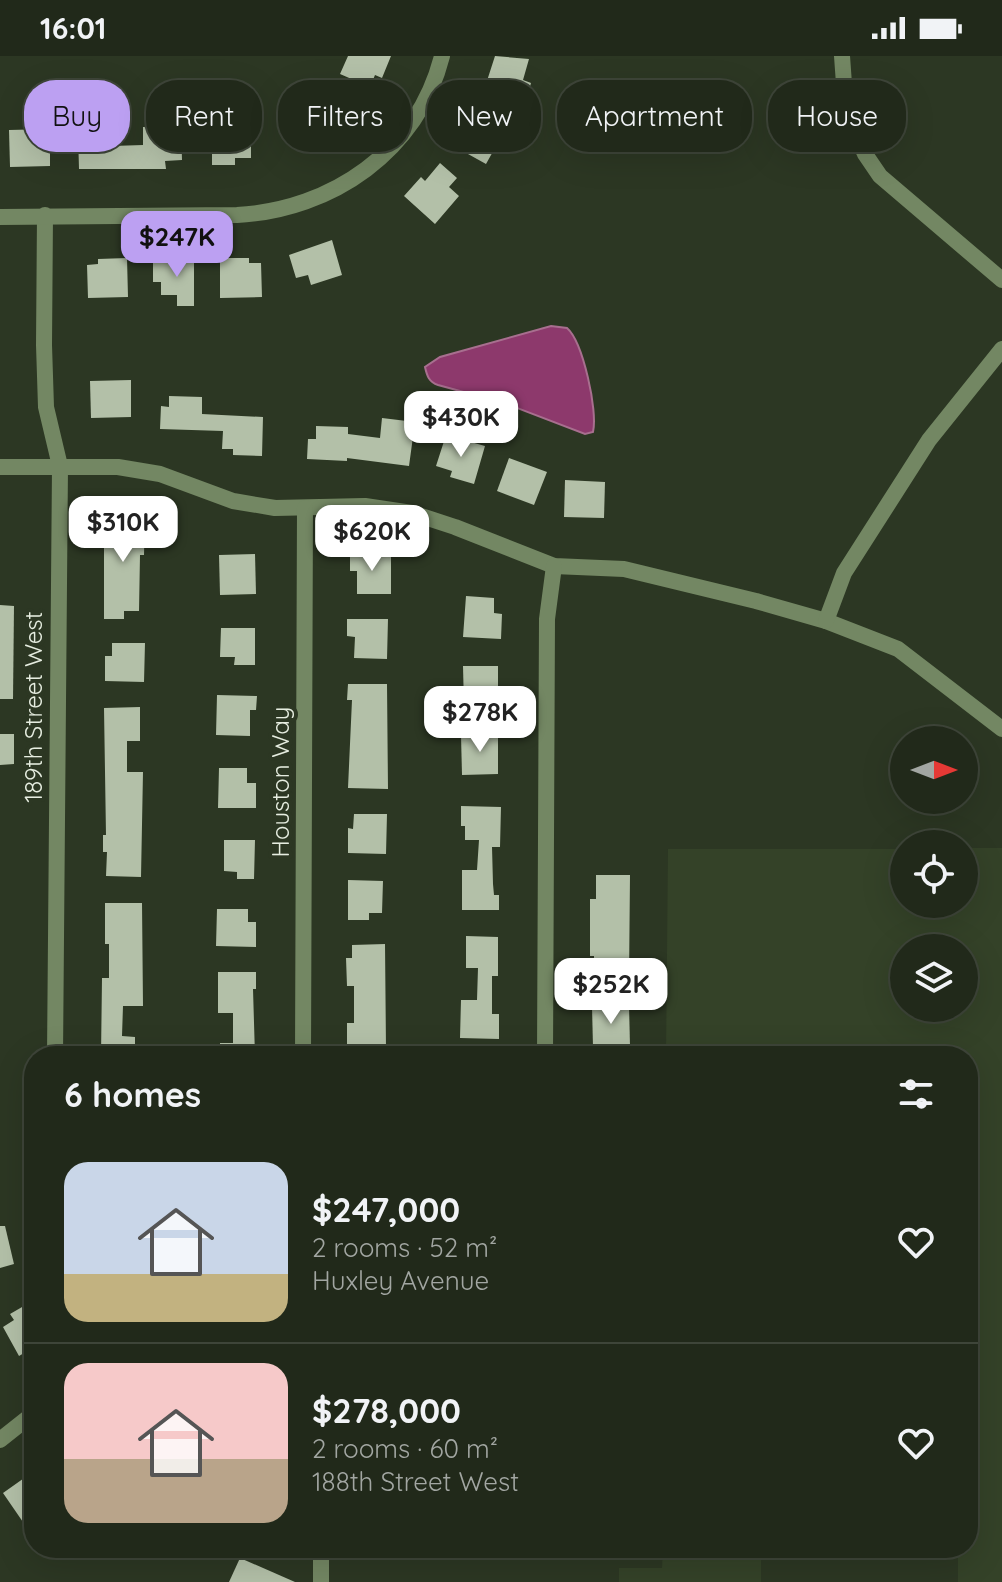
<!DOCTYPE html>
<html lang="en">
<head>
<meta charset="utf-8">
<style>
  :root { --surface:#21291a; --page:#2d3527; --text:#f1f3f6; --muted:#a2a6a2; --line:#3e4539; --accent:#bca0f2 }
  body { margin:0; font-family:Quicksand,sans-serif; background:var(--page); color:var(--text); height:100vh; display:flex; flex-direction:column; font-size:30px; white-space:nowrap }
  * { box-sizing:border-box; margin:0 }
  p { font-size:26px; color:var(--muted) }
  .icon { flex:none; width:44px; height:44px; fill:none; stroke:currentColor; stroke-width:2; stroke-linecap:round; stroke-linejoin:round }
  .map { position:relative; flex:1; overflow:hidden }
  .details { position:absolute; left:24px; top:990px; width:954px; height:512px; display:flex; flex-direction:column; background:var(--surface); border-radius:32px; box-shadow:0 8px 32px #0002,0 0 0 2px var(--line) }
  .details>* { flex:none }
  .guide { position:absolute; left:24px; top:24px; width:954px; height:72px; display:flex; gap:16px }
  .needle { width:52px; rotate:90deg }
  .controls { position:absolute; left:890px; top:670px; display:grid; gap:16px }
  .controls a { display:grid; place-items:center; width:88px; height:88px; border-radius:50%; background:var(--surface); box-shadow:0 8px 32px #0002,0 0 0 2px var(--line); font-size:40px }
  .price { position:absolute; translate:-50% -68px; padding:0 18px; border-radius:16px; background:#fff; color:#222; font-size:26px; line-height:52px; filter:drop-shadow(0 2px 4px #0008) }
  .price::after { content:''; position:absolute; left:50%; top:48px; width:24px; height:18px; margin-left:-12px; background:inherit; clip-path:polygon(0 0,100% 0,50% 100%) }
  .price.selected { background:var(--accent); color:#111 }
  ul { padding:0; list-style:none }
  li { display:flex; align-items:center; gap:24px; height:200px; padding:0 40px }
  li+li { border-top:2px solid var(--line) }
  li span { display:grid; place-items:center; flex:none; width:224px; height:160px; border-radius:24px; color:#555 }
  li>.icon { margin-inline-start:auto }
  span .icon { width:96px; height:96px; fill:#fffc; stroke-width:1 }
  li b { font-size:34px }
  h2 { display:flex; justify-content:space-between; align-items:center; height:96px; padding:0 40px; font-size:34px }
  .pill { padding:0 28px; border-radius:32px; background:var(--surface); box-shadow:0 8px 32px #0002,0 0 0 2px var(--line); font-size:28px; line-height:72px }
  .pill.selected { background:var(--accent); color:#111 }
  .status { display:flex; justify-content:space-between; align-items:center; height:56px; padding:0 40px; background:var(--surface); direction:ltr }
  .status svg { height:22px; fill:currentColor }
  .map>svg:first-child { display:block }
  .built { fill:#344228; fill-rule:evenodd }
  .water { fill:#8d396c; stroke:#a86f8f; stroke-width:2 }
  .building { fill:#b3c0a8 }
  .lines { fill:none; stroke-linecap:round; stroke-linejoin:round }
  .street { stroke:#738763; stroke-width:16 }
  .labels { text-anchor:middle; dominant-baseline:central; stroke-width:8; stroke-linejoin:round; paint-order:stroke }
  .street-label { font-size:24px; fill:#e6ede0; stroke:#2c3723 }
</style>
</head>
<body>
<div class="status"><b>16:01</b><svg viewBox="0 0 49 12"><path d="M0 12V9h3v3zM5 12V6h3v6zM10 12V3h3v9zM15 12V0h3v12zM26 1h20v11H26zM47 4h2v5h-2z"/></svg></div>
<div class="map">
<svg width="1002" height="1526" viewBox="0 0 1002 1526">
  <rect width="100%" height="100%" fill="#2c3723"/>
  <g class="built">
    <path d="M964,792H1002V1526H958V1492H968V1000H666L668,793H904V848H964ZM904,892H964V952H904Z"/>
    <polygon points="663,1492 761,1492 761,1526 619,1526 619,1512 662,1512"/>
  </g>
  <path class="water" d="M551,270L567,272C583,286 598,355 593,376L585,378L504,347L438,329C429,326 427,320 425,311L440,301Z"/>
  <g class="building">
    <polygon points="348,0 391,0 382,22 375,19 370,31 340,18"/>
    <polygon points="495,0 529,3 523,24 531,27 526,44 485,31"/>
    <polygon points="318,45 338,76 323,85 320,80 302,92 286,66"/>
    <polygon points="470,54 505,74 486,108 459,93 466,81 457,76"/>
    <polygon points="181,70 182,104 165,105 166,113 79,113 78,78 111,77 112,90 143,89 143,71"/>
    <polygon points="212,72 251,72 251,102 235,102 235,109 212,109"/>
    <polygon points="50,73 50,110 10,111 9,74"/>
    <polygon points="440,107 457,122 449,131 459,140 435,168 404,140 421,121 425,125"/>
    <polygon points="332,184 342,219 311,229 308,219 296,222 289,199"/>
    <polygon points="177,201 194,201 194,250 177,250 177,239 161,239 161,226 153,226 153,205 177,205"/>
    <polygon points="127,202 128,241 88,242 87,209 98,208 98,203"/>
    <polygon points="220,202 249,202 249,207 261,207 262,241 220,242"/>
    <polygon points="131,324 131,361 91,362 90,325"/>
    <polygon points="169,340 202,341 202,358 263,361 262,400 233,399 233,393 222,393 223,375 160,373 161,350 169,351"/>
    <polygon points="382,362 415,366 409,410 347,402 347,405 307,403 308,383 316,383 316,370 348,371 348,378 380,382"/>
    <polygon points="446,379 485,390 474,428 450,421 452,415 436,410"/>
    <polygon points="509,402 547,416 534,449 497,435"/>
    <polygon points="565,424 605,426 604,462 564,461"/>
    <polygon points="109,457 145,457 144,499 140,499 139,555 124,555 124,563 104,563 104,482 108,482"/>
    <polygon points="255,498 256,538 220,539 219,499"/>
    <polygon points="350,498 391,498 391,538 357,538 357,515 350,515"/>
    <polygon points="466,540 494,542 494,557 502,558 501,583 463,581"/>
    <polygon points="0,549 14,550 13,643 0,643"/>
    <polygon points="347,563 388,563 387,603 354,602 355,581 347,580"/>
    <polygon points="221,572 255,572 255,609 234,609 235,601 220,601"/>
    <polygon points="112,587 145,587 144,626 105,625 105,600 112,600"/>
    <polygon points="463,610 498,610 498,650 464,650"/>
    <polygon points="348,628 387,628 388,733 348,732 352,644 347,644"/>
    <polygon points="217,639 257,640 256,654 250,654 250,680 216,679"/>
    <polygon points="140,651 140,685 127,685 127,716 143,716 141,821 106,820 107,796 103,796 103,779 106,779 104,652"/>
    <polygon points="0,678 14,678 14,708 0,709"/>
    <polygon points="498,678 498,718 462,719 461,679"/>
    <polygon points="219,712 247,712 247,727 256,727 256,752 218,752"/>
    <polygon points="461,750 501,751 500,791 492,791 493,828 494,839 499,839 499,854 462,854 462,814 477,814 479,784 465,784 465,770 461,770"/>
    <polygon points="354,758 387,758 386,798 348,797 348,772 353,773"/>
    <polygon points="224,784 255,784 254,823 237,823 237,816 224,815"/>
    <polygon points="596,819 630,819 629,924 594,923 594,900 590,900 590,843 596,843"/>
    <polygon points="348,824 383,825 382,857 369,857 369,864 348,864"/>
    <polygon points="105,847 142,847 143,950 123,950 122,980 135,981 135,1000 101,1000 102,922 109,922 109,888 105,888"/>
    <polygon points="217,853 248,853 248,866 256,866 256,891 216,890"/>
    <polygon points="466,880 498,881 498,920 492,920 492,958 499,958 499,983 460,982 461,944 477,944 478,912 466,912"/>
    <polygon points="385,888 386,993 347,993 347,967 354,967 354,930 347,930 346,902 352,902 352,889"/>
    <polygon points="218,916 256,916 256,933 253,933 255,1000 220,1000 220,987 233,987 233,957 218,957"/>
    <polygon points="629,949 630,990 593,991 592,950"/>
    <polygon points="0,1170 5,1170 14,1208 0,1212"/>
    <polygon points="29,1247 34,1256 34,1291 19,1300 3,1271 14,1264 10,1258"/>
    <polygon points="27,1420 34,1430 34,1463 25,1469 3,1437"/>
    <polygon points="240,1502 295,1526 229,1526"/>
  </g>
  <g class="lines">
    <g class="street">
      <polyline points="842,0 845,42 852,69 865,98 880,120 1002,224"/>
      <polyline points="45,159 44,289 46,351 60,410 55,1000"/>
      <path d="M0,161L237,159C332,154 418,95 442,0"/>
      <polyline points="0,411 118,411 160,418 233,445 275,452 365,450 412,457 455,471 554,510 624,513 756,545 826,565 898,593 1002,673"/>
      <polyline points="826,565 844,517 929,384 1002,293"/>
      <polyline points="303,1000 305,452"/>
      <polyline points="545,1000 547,563 554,510"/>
      <polyline points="0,1384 34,1357"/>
      <polyline points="321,1492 321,1526"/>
    </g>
  </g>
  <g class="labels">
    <g class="street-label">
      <text transform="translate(33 651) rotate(-90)">189th Street West</text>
      <text transform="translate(280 726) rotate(-90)">Houston Way</text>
    </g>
  </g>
</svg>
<div class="controls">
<a><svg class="needle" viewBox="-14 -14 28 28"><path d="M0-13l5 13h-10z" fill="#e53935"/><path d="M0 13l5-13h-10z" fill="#a2a6a2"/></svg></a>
<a><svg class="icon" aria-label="locate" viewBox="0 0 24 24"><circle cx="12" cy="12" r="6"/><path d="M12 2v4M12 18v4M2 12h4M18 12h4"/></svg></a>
<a><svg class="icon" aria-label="layers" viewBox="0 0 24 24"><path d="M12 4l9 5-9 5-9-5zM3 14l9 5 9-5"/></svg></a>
</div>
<b class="price selected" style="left:177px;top:223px">$247K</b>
<b class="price" style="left:461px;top:403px">$430K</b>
<b class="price" style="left:123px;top:508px">$310K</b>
<b class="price" style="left:372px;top:517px">$620K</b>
<b class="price" style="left:480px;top:698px">$278K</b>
<b class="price" style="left:611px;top:970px">$252K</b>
<div class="guide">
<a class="pill selected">Buy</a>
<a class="pill">Rent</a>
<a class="pill">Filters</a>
<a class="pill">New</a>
<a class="pill">Apartment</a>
<a class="pill">House</a>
</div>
<section class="details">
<h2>6 homes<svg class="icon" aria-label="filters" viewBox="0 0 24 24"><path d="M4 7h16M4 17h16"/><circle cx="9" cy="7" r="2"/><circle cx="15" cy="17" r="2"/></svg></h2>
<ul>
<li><span style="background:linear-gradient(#c9d6e8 70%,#c2b280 0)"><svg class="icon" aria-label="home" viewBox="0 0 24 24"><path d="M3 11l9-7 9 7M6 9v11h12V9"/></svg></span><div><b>$247,000</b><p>2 rooms · 52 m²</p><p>Huxley Avenue</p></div><svg class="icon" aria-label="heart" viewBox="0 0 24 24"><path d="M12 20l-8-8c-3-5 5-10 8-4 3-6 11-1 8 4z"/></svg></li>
<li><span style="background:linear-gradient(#f6c9c9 60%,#b9a48a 0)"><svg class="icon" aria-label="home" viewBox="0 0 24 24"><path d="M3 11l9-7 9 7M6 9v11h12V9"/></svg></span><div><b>$278,000</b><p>2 rooms · 60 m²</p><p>188th Street West</p></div><svg class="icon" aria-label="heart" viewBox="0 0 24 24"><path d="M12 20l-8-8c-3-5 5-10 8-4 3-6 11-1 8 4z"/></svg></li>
</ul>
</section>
</div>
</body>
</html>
